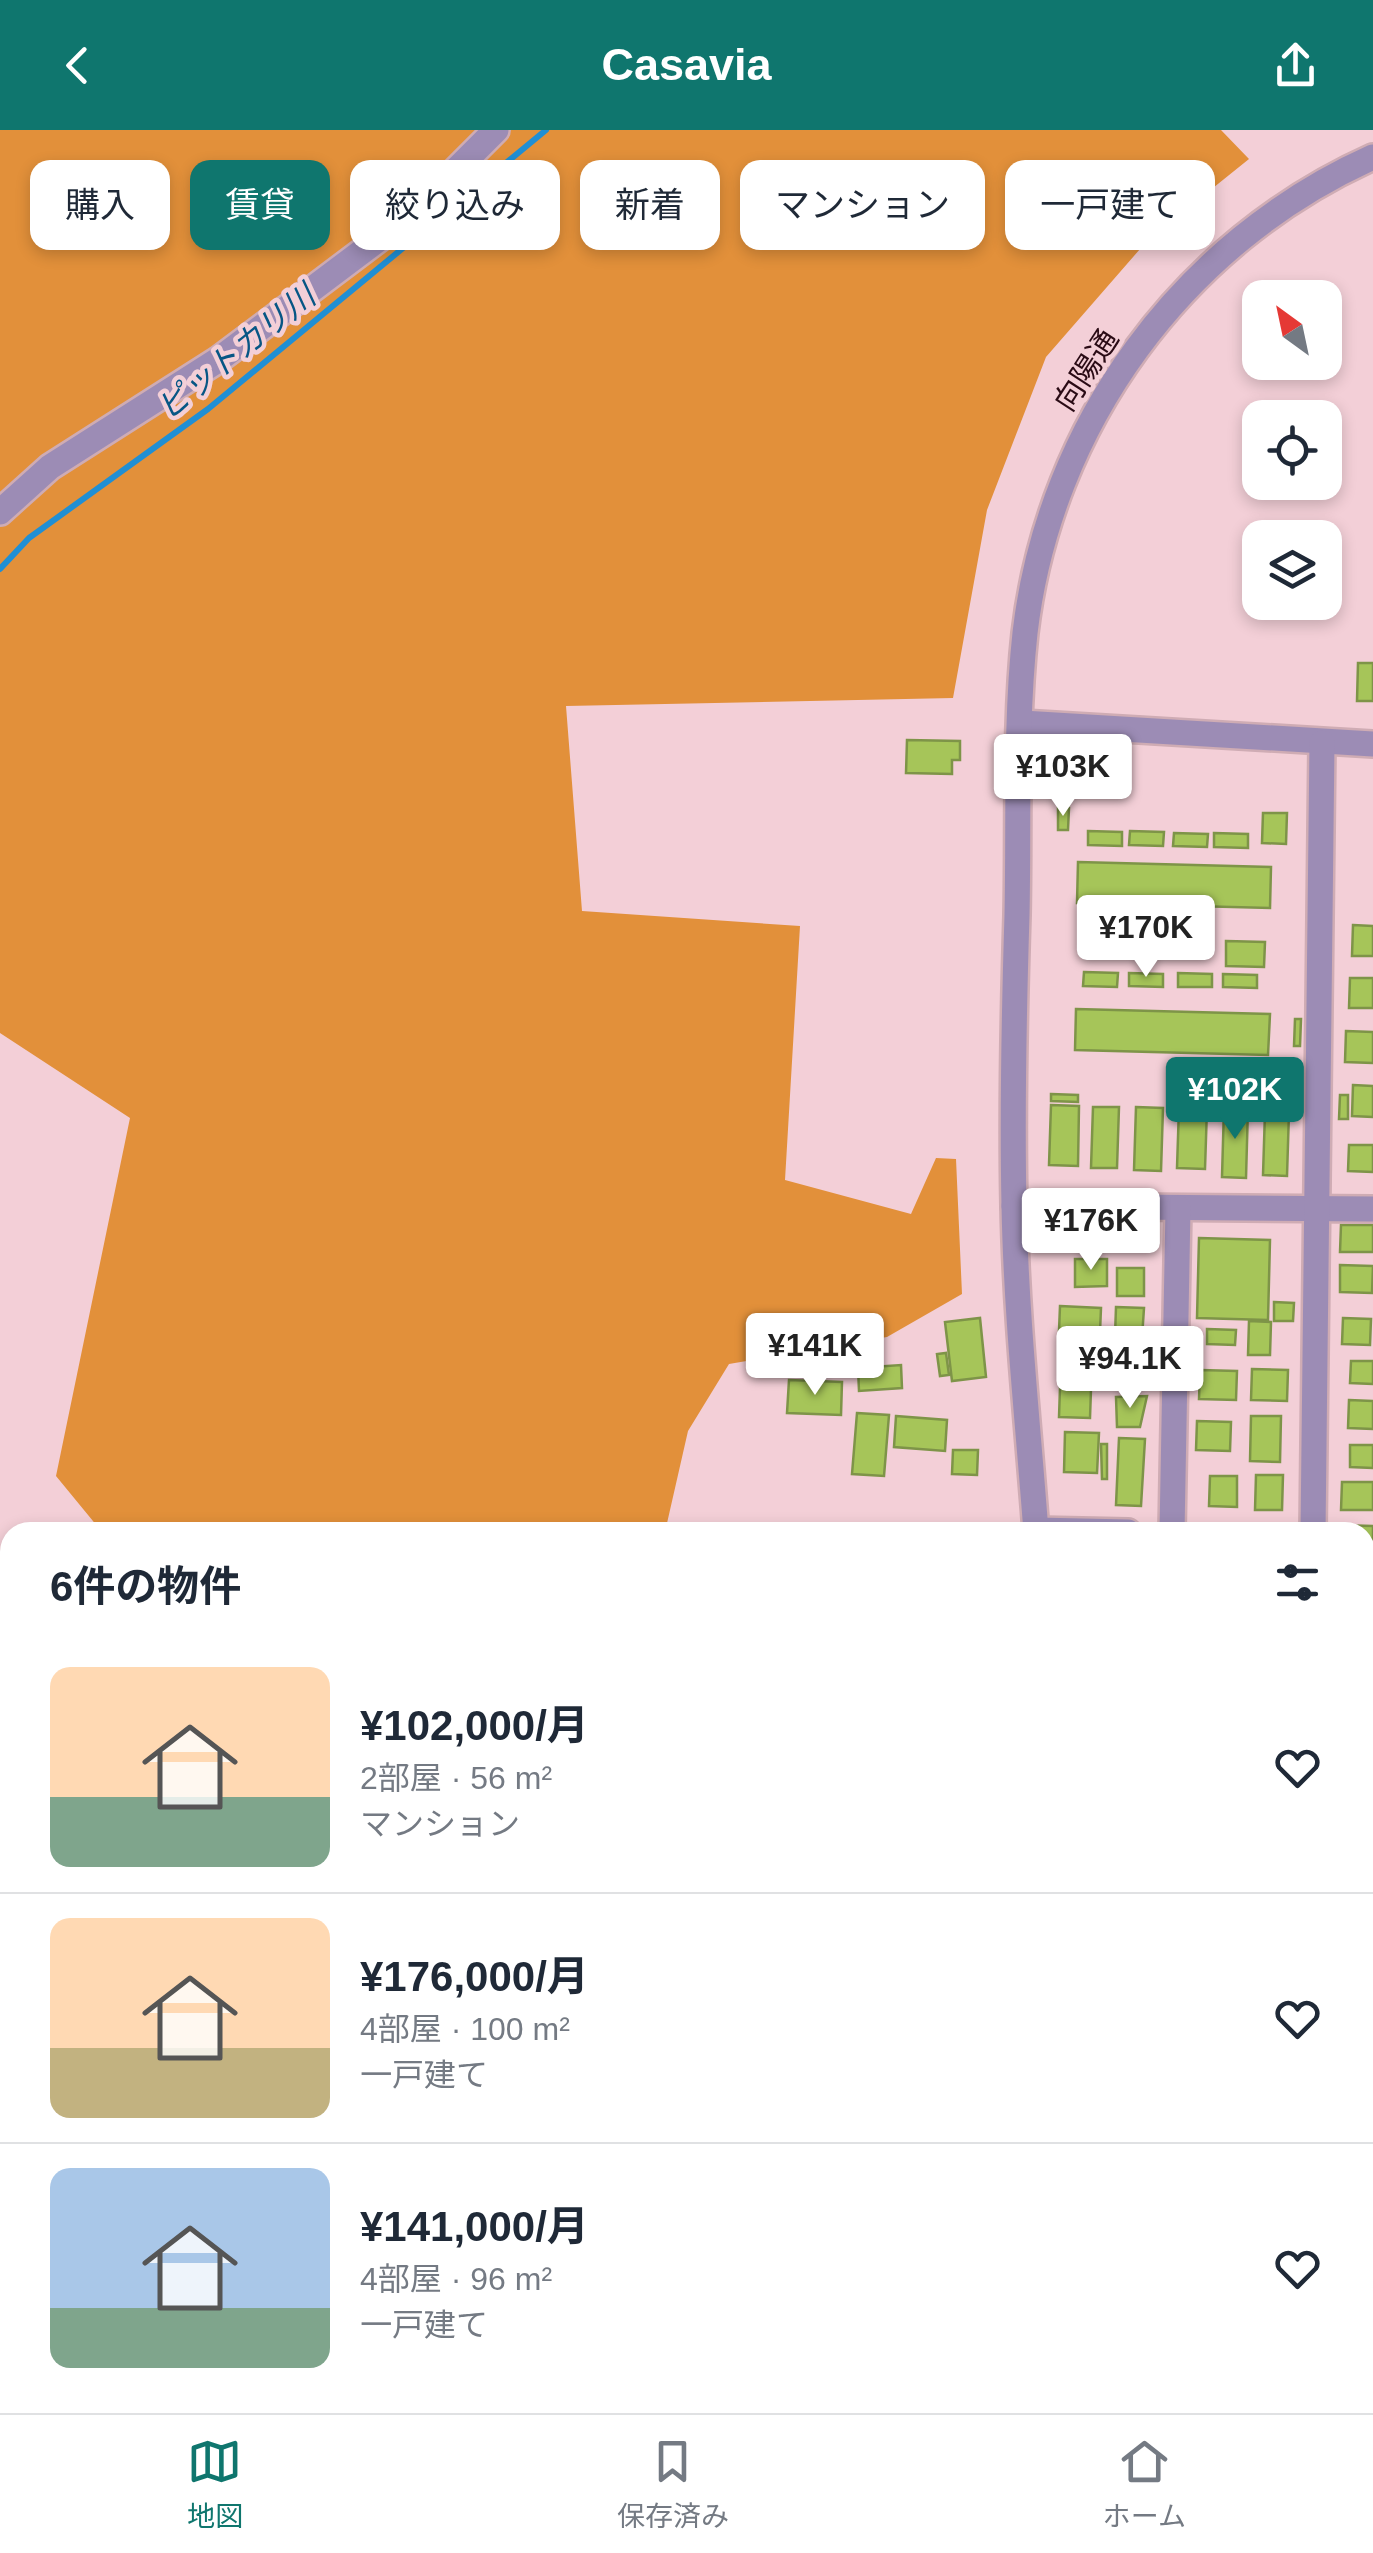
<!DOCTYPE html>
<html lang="ja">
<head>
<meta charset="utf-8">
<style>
  :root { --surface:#fff; --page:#f2f2f3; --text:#1f2937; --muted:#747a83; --line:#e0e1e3; --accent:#0f766e }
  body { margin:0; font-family:Helvetica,"Noto Sans JP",sans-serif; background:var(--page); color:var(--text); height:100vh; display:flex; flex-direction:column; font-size:38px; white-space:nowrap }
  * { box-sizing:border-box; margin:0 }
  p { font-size:32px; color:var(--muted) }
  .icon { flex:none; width:55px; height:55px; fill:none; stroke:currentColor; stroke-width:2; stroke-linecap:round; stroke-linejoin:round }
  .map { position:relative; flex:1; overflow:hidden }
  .side { position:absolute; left:0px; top:1392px; width:1375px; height:892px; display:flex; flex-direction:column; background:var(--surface); border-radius:30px 30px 0 0; box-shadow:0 5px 15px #0003 }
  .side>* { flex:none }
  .top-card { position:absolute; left:30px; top:30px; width:1315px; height:90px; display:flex; gap:20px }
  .needle { width:65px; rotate:327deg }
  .tools { position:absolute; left:1242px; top:150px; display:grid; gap:20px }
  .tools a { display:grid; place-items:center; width:100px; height:100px; border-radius:20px; background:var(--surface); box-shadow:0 5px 15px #0003; font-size:50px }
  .price { position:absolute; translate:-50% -85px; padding:0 22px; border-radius:10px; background:#fff; color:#222; font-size:32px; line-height:65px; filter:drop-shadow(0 2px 5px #0008) }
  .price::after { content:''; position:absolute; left:50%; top:60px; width:30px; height:22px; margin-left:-15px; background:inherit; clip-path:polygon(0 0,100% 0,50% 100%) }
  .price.active { background:var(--accent); color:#fff }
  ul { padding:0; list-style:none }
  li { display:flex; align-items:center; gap:30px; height:250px; padding:0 50px }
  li+li { border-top:2px solid var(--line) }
  li span { display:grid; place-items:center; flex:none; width:280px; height:200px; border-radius:20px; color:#555 }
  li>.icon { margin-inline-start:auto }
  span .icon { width:120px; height:120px; fill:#fffc; stroke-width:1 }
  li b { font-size:42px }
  h2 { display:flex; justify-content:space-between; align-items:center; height:120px; padding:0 50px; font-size:42px }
  .pill { padding:0 35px; border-radius:20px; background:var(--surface); box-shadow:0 5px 15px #0003; font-size:35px; line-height:90px }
  .pill.active { background:var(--accent); color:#fff }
  header { display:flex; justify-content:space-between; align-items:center; height:130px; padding:0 50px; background:var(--accent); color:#fff; font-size:45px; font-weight:800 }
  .tab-bar { display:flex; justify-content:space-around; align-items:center; height:140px; border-top:2px solid var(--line); background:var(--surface); font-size:28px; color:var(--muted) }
  .tab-bar a { display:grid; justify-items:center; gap:5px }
  .tab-bar .active { color:var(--accent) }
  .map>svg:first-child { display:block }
  .built { fill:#f7bdcb }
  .green { fill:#eea662 }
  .forest { fill:#e2903a }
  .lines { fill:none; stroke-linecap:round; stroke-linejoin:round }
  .stream { stroke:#208fd4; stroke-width:6 }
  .building { fill:#a6c559; stroke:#7e9448; stroke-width:2.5 }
  .minor-casing { stroke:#cfacb4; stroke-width:30 }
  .minor { stroke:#9c8cb5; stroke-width:25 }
  .labels { text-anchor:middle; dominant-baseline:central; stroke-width:9; stroke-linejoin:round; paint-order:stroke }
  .street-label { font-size:30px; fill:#2a0b15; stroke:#f3cfd7 }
  .water-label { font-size:32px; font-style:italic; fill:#075685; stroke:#f3cfd7 }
</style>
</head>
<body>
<header><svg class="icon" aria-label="back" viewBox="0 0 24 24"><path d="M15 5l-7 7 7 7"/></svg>Casavia<svg class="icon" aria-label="share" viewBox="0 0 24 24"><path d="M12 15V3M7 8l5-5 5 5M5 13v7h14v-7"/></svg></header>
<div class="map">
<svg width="1373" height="2283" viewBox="0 0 1373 2283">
  <rect width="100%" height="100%" fill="#f3cfd7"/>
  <g class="built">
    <polygon points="1365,1669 1373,1669 1373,2269 1365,2270"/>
    <polygon points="1131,2275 1300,2275 1201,2283 1131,2283"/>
  </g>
  <polygon class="green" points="1373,1914 1373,2249 1365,2250 1365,1919"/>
  <g class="forest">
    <polygon points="0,0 1221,0 1249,29 1147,111 1046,227 987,380 953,568 566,576 582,781 800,796 785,1050 911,1084 936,1028 956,1029 962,1164 887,1207 729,1234 688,1301 665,1402 102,1402 56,1346 130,988 0,903"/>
    <polygon points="96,2275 331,2275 294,2283 90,2283"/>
  </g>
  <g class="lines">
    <polyline class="stream" points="0,439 29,408 208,279 546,0"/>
  </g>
  <g class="building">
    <polygon points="1358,533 1373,533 1373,571 1357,571"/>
    <polygon points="907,610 960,611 960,630 952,630 952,644 906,643"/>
    <polygon points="1058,678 1069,678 1068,700 1058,700"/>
    <polygon points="1263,683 1287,683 1286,714 1262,713"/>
    <polygon points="1088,701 1122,702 1122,716 1088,715"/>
    <polygon points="1130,701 1164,702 1163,716 1129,715"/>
    <polygon points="1174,703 1208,704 1207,717 1173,716"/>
    <polygon points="1214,703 1248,704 1248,718 1214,717"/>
    <polygon points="1078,732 1271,737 1270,778 1077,773"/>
    <polygon points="1353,795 1373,796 1373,826 1352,826"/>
    <polygon points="1226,811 1265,812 1264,837 1226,836"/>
    <polygon points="1084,842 1118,843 1117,857 1083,856"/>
    <polygon points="1129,843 1163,844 1163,857 1129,856"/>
    <polygon points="1178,843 1212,844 1212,857 1178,857"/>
    <polygon points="1223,844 1257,845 1257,858 1223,857"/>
    <polygon points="1350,848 1373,848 1373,878 1349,878"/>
    <polygon points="1076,879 1270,884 1268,925 1075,920"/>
    <polygon points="1295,889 1301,889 1300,916 1294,916"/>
    <polygon points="1346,901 1373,902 1373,933 1345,932"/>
    <polygon points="1353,955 1373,956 1373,987 1352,986"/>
    <polygon points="1051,964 1078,965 1078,972 1051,971"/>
    <polygon points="1340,965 1348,965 1348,989 1339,989"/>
    <polygon points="1172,967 1196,968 1196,975 1172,974"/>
    <polygon points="1263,971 1288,972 1287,980 1262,979"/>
    <polygon points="1051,975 1079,976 1078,1036 1049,1035"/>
    <polygon points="1093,977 1119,977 1117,1038 1091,1038"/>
    <polygon points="1136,977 1163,978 1161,1041 1134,1040"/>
    <polygon points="1179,977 1207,978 1205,1039 1177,1038"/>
    <polygon points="1224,977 1248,977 1246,1048 1222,1047"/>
    <polygon points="1265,982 1289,982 1287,1046 1263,1045"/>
    <polygon points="1349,1015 1373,1015 1373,1042 1348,1041"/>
    <polygon points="1055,1088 1091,1088 1091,1114 1055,1115"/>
    <polygon points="1116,1092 1148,1093 1147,1118 1114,1117"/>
    <polygon points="1341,1095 1373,1095 1373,1122 1340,1122"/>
    <polygon points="1199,1108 1270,1110 1268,1190 1197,1188"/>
    <polygon points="1075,1129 1107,1129 1107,1156 1075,1157"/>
    <polygon points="1340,1135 1373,1136 1372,1163 1340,1162"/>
    <rect x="1117" y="1138" width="27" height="28"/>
    <polygon points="1274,1172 1294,1173 1293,1191 1274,1191"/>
    <polygon points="1060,1176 1101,1178 1100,1202 1059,1201"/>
    <polygon points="1116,1177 1144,1178 1142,1208 1115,1206"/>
    <polygon points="980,1188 986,1247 952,1251 945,1192"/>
    <polygon points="1343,1188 1371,1189 1370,1215 1342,1214"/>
    <polygon points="1249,1191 1271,1192 1270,1225 1248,1225"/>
    <polygon points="1207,1199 1236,1200 1235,1215 1207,1214"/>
    <polygon points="1064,1216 1102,1216 1102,1242 1064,1243"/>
    <polygon points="1138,1220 1140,1251 1117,1253 1114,1222"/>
    <polygon points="946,1223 949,1245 940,1246 937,1224"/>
    <polygon points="1351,1231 1373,1231 1373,1254 1350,1253"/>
    <polygon points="901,1235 902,1258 859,1261 858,1238"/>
    <polygon points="1252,1239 1288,1240 1287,1271 1251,1270"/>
    <polygon points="1200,1240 1237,1241 1236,1270 1199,1269"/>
    <polygon points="789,1250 842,1252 841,1285 787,1283"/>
    <polygon points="1060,1258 1091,1259 1090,1288 1059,1287"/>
    <polygon points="1147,1266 1140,1297 1117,1297 1116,1267"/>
    <polygon points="1349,1270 1373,1271 1373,1299 1348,1298"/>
    <polygon points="857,1283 889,1285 884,1346 852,1344"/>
    <polygon points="896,1286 947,1290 945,1321 894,1317"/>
    <polygon points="1251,1286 1281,1286 1280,1332 1250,1331"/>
    <polygon points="1197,1291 1231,1292 1230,1321 1196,1320"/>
    <polygon points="1065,1302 1099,1303 1097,1343 1064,1342"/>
    <polygon points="1119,1308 1145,1309 1141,1376 1116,1375"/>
    <polygon points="1101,1314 1107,1314 1107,1349 1102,1349"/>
    <polygon points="1350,1315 1373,1315 1373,1338 1350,1337"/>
    <polygon points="953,1320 978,1320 977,1345 952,1344"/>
    <polygon points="1256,1345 1283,1345 1282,1380 1255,1380"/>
    <polygon points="1210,1346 1237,1346 1237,1377 1209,1376"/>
    <polygon points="1342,1352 1373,1352 1373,1380 1341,1380"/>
    <polygon points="1338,1395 1373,1396 1373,1425 1365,1425 1365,1402 1338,1402"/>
    <rect x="1365" y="1434" width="8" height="29"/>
    <polygon points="1365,1525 1373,1525 1371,1553 1365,1553"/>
    <rect x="1365" y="1566" width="8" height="30"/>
    <polygon points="1365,1790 1369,1790 1366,1880 1365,1880"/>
    <polygon points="4,1967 10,1969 10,1992 0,1988"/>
  </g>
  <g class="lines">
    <defs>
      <g id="minor">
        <polyline points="0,382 50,337 218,230 412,84 496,0"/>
        <polyline points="1022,593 1373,614"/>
        <polyline points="1014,1076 1373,1079"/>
        <polyline points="1036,1400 1128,1402"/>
        <path d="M1036,1402C1028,1294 1016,1185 1014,1075C1012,979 1014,882 1017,785C1019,692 1015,596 1025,503C1049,295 1183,112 1373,27"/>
        <polyline points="1172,1402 1178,1078"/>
        <polyline points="1313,1402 1322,613"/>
        <polyline points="1365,1630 1373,1630"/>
        <polyline points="0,2159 10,2156"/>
        <polyline points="459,2275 459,2283"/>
        <polyline points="778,2275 778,2283"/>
        <polyline points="1098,2275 1098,2283"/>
      </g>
    </defs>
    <use href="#minor" class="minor-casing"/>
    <use href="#minor" class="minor"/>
  </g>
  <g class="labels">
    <g class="street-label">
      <text transform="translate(1086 240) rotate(-57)">向陽通</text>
    </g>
    <g class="water-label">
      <text transform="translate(236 222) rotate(-39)">ピットカリ川</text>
    </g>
  </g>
</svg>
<div class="tools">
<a><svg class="needle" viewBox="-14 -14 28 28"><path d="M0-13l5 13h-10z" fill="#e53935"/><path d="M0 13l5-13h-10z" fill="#747a83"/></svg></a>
<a><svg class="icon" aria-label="locate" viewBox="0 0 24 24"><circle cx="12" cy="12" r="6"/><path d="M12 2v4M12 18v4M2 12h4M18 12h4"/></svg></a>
<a><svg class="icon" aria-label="layers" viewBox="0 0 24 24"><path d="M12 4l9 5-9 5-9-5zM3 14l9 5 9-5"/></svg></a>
</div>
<b class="price" style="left:1063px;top:689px">¥103K</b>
<b class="price" style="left:1146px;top:850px">¥170K</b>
<b class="price active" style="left:1235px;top:1012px">¥102K</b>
<b class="price" style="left:1091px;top:1143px">¥176K</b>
<b class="price" style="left:815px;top:1268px">¥141K</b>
<b class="price" style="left:1130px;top:1281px">¥94.1K</b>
<div class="top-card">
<a class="pill">購入</a>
<a class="pill active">賃貸</a>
<a class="pill">絞り込み</a>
<a class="pill">新着</a>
<a class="pill">マンション</a>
<a class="pill">一戸建て</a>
</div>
<section class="side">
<h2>6件の物件<svg class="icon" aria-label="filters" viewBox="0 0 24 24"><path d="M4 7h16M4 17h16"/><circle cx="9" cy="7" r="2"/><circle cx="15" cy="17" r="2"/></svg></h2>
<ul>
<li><span style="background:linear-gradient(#ffd9b3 65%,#7fa58c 0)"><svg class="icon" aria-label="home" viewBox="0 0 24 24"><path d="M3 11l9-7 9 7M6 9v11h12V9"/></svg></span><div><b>¥102,000/月</b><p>2部屋 · 56 m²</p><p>マンション</p></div><svg class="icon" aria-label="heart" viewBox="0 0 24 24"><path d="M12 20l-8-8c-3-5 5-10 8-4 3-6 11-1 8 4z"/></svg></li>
<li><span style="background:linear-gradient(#ffd9b3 65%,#c2b280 0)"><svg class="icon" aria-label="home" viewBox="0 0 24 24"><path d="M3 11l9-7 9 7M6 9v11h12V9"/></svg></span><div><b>¥176,000/月</b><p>4部屋 · 100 m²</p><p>一戸建て</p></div><svg class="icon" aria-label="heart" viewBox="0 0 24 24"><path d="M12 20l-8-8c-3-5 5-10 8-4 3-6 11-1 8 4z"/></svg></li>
<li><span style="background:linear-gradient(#a9c7e8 70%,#7fa58c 0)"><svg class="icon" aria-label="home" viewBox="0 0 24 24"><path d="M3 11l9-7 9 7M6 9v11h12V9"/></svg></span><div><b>¥141,000/月</b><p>4部屋 · 96 m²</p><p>一戸建て</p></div><svg class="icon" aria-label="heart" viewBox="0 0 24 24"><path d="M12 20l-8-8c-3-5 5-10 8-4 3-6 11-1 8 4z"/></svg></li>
</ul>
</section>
</div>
<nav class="tab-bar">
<a class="active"><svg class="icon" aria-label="map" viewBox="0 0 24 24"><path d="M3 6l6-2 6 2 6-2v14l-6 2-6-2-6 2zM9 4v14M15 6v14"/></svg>地図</a>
<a><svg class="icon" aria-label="saved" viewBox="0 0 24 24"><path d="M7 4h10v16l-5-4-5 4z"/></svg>保存済み</a>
<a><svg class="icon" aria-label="home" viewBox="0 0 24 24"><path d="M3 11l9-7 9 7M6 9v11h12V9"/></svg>ホーム</a>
</nav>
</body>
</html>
